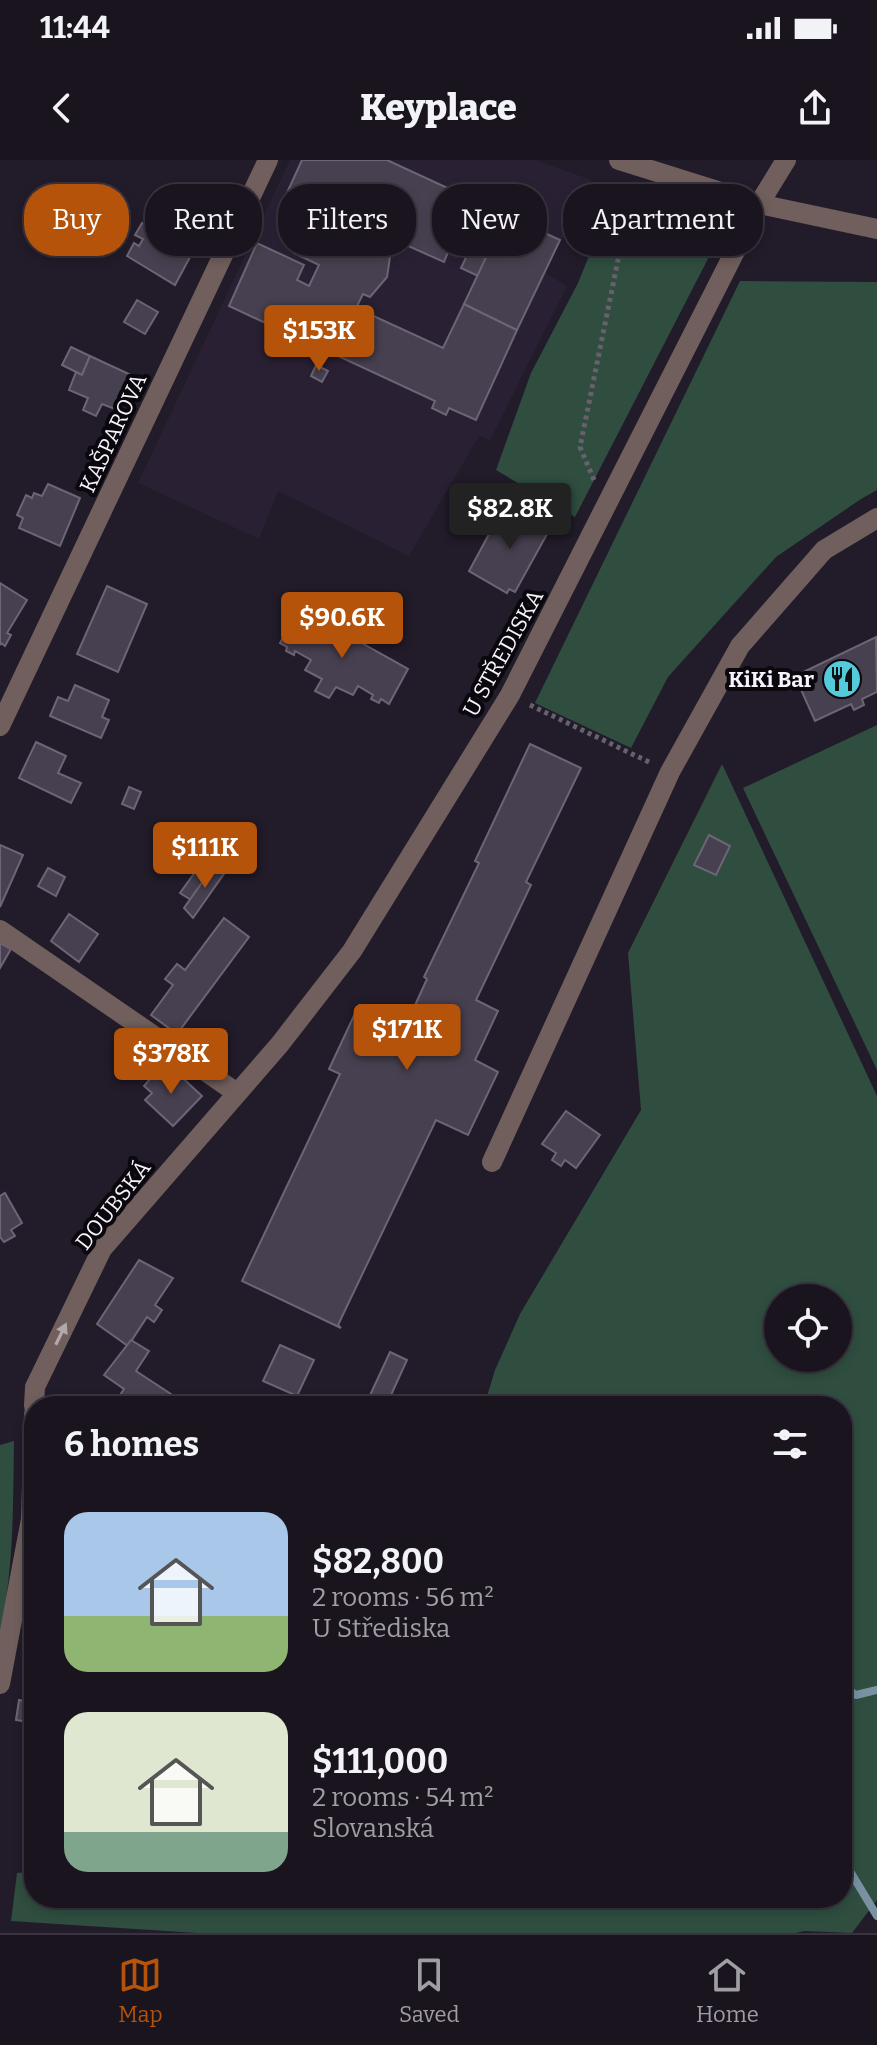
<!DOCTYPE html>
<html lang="en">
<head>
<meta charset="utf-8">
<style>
  :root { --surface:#1a141f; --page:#27212c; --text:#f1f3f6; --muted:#9f9ea4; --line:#38333d; --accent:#b45309 }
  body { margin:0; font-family:Bitter,serif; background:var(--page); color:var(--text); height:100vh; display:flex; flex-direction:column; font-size:30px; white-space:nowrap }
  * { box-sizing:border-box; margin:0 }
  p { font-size:26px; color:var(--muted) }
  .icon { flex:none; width:44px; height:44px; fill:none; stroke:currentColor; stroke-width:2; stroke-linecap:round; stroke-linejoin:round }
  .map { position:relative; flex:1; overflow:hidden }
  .details { position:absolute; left:24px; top:1236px; width:828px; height:512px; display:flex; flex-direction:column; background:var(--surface); border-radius:32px; box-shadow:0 4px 12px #0003,0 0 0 2px var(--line) }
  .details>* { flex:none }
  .top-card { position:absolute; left:24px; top:24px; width:830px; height:72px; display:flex; gap:16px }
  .tools { position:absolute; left:764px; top:1124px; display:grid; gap:16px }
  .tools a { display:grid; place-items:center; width:88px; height:88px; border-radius:50%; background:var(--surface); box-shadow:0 4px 12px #0003,0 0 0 2px var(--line); font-size:40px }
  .price { position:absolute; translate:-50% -68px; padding:0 18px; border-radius:8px; background:var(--accent); color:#fff; font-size:26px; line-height:52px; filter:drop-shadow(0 2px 4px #0008) }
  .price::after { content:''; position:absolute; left:50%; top:48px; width:24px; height:18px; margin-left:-12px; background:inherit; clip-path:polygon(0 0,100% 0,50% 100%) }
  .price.on { background:#222; color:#fff }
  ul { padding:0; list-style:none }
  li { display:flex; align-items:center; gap:24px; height:200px; padding:0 40px }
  li span { display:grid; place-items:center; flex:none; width:224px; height:160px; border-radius:24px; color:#555 }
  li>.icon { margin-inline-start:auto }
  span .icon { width:96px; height:96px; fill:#fffc; stroke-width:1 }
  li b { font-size:34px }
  h2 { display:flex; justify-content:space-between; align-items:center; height:96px; padding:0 40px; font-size:34px }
  .chip { padding:0 28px; border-radius:32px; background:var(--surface); box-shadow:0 4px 12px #0003,0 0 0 2px var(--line); font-size:28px; line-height:72px }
  .chip.on { background:var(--accent); color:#fff }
  .status { display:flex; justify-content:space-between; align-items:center; height:56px; padding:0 40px; background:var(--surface); direction:ltr }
  .status svg { height:22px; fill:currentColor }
  header { display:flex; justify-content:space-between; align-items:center; height:104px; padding:0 40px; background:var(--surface); font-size:36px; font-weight:800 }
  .tabs { display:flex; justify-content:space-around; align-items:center; height:112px; border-top:2px solid var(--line); background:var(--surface); font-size:22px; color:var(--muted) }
  .tabs a { display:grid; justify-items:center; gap:4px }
  .tabs .on { color:var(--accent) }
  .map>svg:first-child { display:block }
  .built { fill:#2a2034 }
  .green { fill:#2f4e40; fill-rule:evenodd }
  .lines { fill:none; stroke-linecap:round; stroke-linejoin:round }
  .stream { stroke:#7a91a2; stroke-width:8 }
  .building { fill:#474050; stroke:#6d6576; stroke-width:2 }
  .path { stroke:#67606d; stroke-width:5; stroke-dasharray:4 4; stroke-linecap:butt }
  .minor { stroke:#705f5c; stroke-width:20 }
  .oneway { fill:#b4a8ac }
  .labels { text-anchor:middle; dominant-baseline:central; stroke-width:8; stroke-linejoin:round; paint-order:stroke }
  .street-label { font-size:22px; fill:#f7f2fc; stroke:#0a070d }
  .poi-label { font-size:22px; font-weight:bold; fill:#f7f2fc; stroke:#0a070d; text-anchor:end }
</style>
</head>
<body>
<div class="status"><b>11:44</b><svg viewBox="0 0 49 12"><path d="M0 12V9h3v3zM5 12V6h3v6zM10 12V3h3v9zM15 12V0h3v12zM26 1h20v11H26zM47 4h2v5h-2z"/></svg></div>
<header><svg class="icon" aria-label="back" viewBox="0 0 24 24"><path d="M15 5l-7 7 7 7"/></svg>Keyplace<svg class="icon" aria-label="share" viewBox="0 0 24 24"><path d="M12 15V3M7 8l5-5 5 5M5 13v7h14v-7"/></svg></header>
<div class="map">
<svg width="877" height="1773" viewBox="0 0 877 1773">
  <rect width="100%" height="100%" fill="#221b29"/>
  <polygon class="built" points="290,0 535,0 592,20 545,113 567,126 490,280 479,276 409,396 278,331 259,379 138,323"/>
  <g class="green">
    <polygon points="618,24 729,58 575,357 496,310 531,213 578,123"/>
    <polygon points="740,121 877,122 877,330 861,339 776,397 668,517 631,588 535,543"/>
    <polygon points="877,565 877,910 743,628"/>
    <path d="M722,604L877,936V1740L852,1773L804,1771L796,1773H197L11,1761L17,1713L34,1711V1738H842V1246H484L495,1210L520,1154L641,950L628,793ZM778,1138H838V1198H778Z"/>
    <path d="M14,1281C13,1345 14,1409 0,1472V1285Z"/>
  </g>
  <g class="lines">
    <g class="stream">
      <polyline points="842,1526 856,1535 877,1530"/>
      <polyline points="842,1698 877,1756"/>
    </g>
  </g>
  <g class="building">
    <polygon points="302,0 387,0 506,55 478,116 461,108 472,85 454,78 444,102 328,50 320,66 280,48"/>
    <polygon points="161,47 204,71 175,125 127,96 134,83 139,86 143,79 135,75 142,63 150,67"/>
    <polygon points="342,55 391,78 383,94 390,97 387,117 370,137 363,134 356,148 443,188 464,144 517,170 476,260 449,248 446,255 432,248 435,241 319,187 316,194 299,187 302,180 229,146 257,83 304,105 297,120 309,126 319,105 294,93 307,66 332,78"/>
    <polygon points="506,55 560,80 517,170 464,144"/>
    <polygon points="137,140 158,152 145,174 124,162"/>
    <polygon points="71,187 90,196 82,215 62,205"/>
    <polygon points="90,196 131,215 115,249 102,244 96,256 83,250 88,238 69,230 76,212 82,215"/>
    <polygon points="316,205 328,211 322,222 311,216"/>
    <polygon points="48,324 80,338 60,386 19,368 23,358 17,355 26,335 32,338 34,333 42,336"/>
    <polygon points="514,346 551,367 515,432 509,429 507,433 469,411 494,365 501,369"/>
    <polygon points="0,423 27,440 7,473 11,475 5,486 1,483 0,485"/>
    <polygon points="107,426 147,444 118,512 77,494"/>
    <polygon points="299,448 408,509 389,544 381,539 379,543 371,539 373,535 358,526 353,535 336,527 329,538 315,531 322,519 305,510 311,500 295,491 294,495 286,491 287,487 280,483"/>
    <polygon points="876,477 877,532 862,539 864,545 854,550 851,544 815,561 795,516"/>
    <polygon points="75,525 109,540 102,557 109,560 101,578 50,556 58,537 68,541"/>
    <polygon points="36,582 66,596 58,613 81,623 71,643 19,618"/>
    <polygon points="530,584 581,608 526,722 531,725 476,840 498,851 475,900 498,912 468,975 436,960 338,1165 341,1168 242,1121 340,914 329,909 359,845 405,867 427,819 424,817 479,703 475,701"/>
    <polygon points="129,627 141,632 134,649 122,644"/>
    <polygon points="709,675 730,686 716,715 694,705"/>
    <polygon points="0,685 23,695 0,747"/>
    <polygon points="216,703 191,740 180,733 201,704"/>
    <polygon points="216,703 226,711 193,758 184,748"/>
    <polygon points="48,708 65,717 56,736 38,726"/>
    <polygon points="69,754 98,774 79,802 51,781"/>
    <polygon points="224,758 249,777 177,874 151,855 173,825 165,819 177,804 185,810"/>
    <polygon points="0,783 11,789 0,808"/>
    <polygon points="173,909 202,936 173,966 145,940 152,933 144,926 156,912 164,919"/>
    <polygon points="566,951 600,975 576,1008 565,1000 561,1006 552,1000 556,993 542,984"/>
    <polygon points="5,1033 22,1063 11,1070 15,1076 4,1082 0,1077 0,1036"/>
    <polygon points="139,1100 173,1118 155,1145 162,1150 154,1162 147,1157 128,1186 97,1164"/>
    <polygon points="131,1180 149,1191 136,1211 177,1238 172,1246 114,1244 124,1229 104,1215"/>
    <polygon points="280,1185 314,1200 297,1236 263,1221"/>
    <polygon points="390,1192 407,1200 386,1246 365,1246"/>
    <polygon points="19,1540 34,1543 34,1563 16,1560"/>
    <polygon points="34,1564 34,1596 29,1595"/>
  </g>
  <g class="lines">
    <g class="path">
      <polyline points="594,320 580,287 633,26"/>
      <polyline points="530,545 651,603"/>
    </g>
    <g class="minor">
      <polyline points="619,0 759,44 877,69"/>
      <polyline points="0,566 268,0"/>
      <polyline points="0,770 237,933"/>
      <polyline points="492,1002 670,612 740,486 824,390 877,358"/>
      <polyline points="34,1246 35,1227 102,1089 280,884 352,791 510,535 759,44 786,0"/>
      <polyline points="0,1524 31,1359 34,1254"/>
    </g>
  </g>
  <defs><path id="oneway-solid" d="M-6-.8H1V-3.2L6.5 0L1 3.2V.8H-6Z" transform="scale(2)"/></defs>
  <use class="oneway" href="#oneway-solid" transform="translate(61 1174) rotate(-64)"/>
  <defs>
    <symbol id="restaurant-disc" viewBox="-11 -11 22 22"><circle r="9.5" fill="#53cbdb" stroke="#0a070d"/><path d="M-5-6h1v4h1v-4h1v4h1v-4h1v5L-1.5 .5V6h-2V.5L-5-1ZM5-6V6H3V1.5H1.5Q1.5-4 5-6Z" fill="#111"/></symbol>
  </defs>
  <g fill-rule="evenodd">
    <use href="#restaurant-disc" x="820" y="497" width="44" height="44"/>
  </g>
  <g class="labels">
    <g class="street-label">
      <text transform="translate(113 273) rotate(-65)">KAŠPAROVA</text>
      <text transform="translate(503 493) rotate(-61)">U STŘEDISKA</text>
      <text transform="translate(113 1045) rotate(-52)">DOUBSKÁ</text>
    </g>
    <g class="poi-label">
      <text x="814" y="519">KiKi Bar</text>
    </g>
  </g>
</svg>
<div class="tools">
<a><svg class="icon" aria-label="locate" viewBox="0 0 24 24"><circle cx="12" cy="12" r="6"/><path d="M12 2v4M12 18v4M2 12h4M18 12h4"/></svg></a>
</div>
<b class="price" style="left:319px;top:213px">$153K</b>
<b class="price on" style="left:510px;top:391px">$82.8K</b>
<b class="price" style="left:342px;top:500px">$90.6K</b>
<b class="price" style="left:205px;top:730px">$111K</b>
<b class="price" style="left:407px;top:912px">$171K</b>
<b class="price" style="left:171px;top:936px">$378K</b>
<div class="top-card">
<a class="chip on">Buy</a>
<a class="chip">Rent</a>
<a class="chip">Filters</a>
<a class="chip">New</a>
<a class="chip">Apartment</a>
</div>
<section class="details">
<h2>6 homes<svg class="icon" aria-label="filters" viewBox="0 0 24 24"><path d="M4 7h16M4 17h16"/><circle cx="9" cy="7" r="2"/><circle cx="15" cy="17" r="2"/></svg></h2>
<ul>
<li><span style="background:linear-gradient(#a9c7e8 65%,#8fb573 0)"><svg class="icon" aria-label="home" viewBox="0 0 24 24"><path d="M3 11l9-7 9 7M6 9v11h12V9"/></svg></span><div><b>$82,800</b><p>2 rooms · 56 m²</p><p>U Střediska</p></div></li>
<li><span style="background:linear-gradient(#dfe7d0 75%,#7fa58c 0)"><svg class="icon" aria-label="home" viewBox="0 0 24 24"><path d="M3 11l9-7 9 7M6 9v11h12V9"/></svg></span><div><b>$111,000</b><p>2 rooms · 54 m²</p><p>Slovanská</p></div></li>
</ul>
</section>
</div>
<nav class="tabs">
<a class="on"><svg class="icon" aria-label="map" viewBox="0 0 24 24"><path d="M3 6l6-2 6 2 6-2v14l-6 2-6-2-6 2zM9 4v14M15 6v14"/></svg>Map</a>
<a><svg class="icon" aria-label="saved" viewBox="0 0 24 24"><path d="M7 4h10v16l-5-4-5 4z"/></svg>Saved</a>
<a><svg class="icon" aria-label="home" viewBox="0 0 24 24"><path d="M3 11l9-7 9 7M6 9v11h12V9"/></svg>Home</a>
</nav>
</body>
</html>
